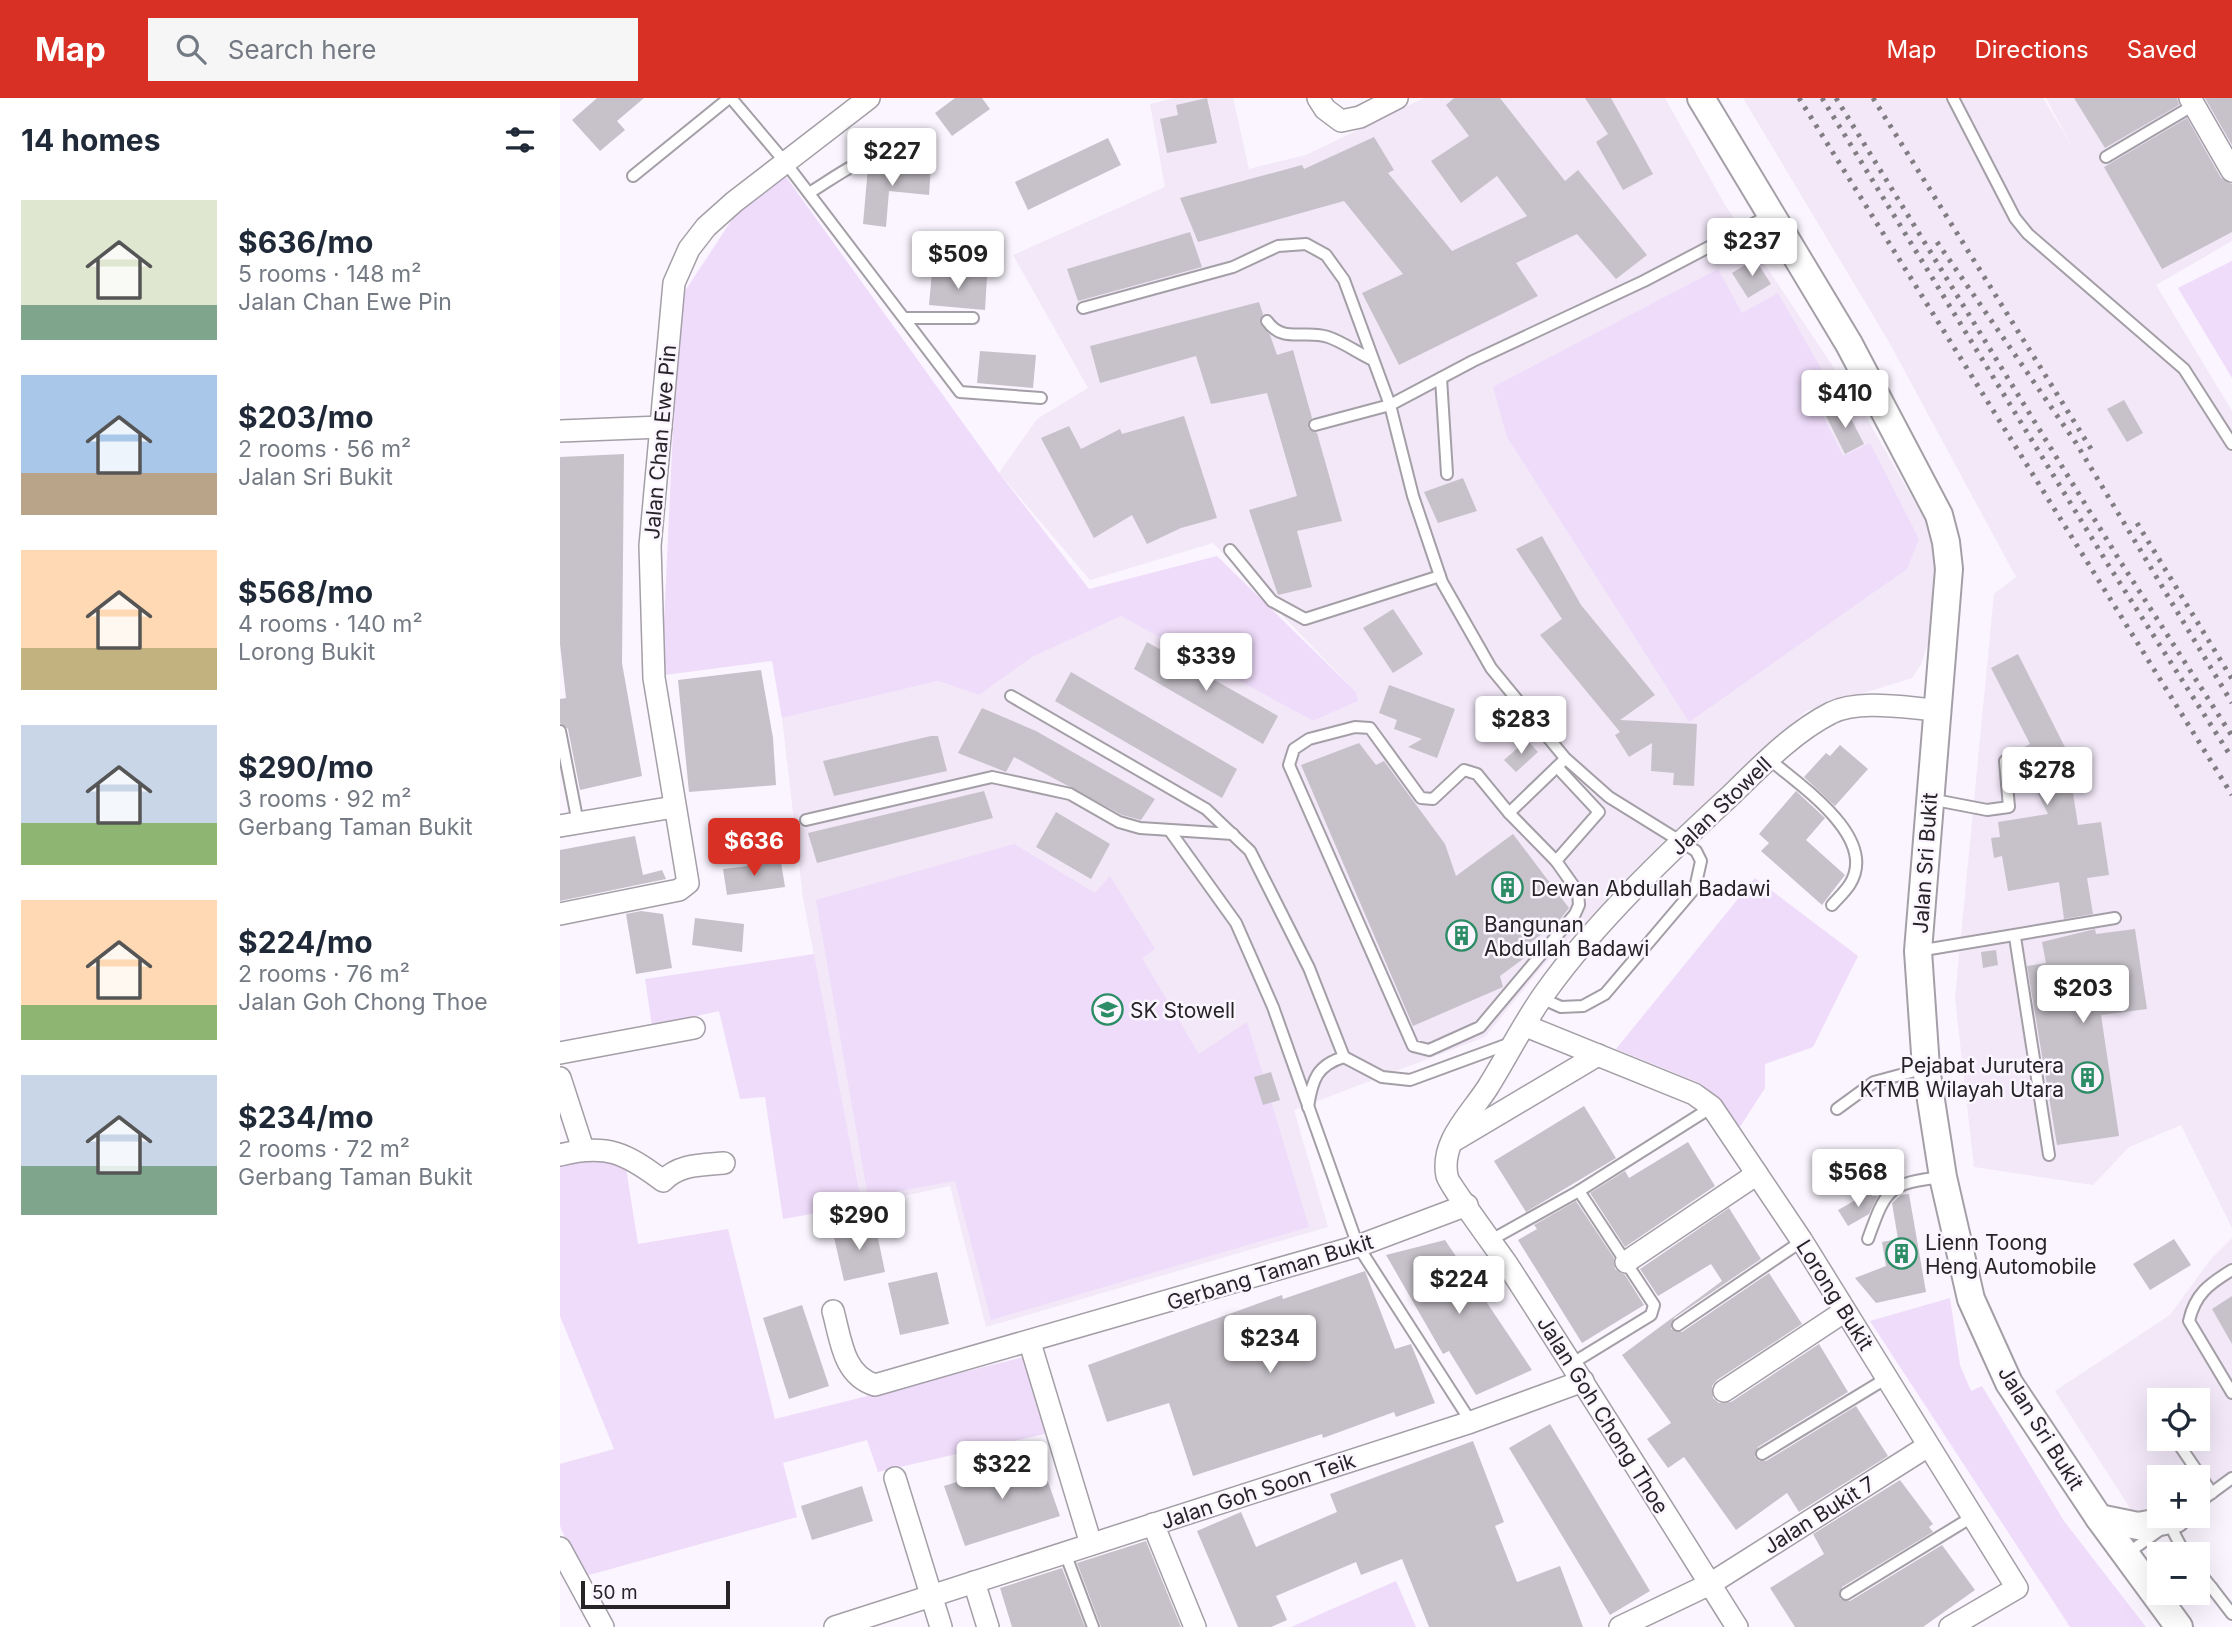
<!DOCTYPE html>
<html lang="en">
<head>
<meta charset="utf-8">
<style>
  :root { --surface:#fff; --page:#f6f6f7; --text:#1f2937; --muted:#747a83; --accent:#d93025 }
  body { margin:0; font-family:Inter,sans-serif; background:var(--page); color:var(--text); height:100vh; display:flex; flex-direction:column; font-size:26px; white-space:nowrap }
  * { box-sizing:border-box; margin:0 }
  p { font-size:23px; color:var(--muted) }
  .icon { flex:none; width:38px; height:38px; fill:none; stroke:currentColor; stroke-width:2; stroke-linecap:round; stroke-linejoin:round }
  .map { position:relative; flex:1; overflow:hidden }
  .side { display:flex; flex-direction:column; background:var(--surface); width:560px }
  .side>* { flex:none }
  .fabs { position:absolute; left:1587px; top:1290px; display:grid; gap:14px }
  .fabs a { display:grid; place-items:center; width:63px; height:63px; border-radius:0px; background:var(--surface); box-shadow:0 7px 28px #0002; font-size:35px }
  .scale { position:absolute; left:21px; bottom:18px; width:149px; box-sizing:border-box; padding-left:7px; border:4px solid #262427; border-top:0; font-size:19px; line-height:24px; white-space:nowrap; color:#262427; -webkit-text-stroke:5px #faf5fe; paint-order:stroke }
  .price { position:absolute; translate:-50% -60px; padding:0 16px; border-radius:7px; background:#fff; color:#222; font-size:23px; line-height:46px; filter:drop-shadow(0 2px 4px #0008) }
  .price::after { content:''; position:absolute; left:50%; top:42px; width:21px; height:16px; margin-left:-10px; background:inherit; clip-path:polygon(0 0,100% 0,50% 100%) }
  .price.on { background:var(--accent); color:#fff }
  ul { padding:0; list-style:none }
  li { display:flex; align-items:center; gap:21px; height:175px; padding:0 21px }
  li span { display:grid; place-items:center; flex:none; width:196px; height:140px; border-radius:0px; color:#555 }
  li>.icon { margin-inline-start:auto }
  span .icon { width:84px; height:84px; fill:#fffc; stroke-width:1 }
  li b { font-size:30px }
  h2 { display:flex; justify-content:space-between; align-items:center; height:84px; padding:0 21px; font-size:30px }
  header { display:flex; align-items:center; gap:42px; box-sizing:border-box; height:98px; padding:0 35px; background:var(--accent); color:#fff }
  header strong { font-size:33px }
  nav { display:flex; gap:38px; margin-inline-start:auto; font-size:24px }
  .search { width:490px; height:63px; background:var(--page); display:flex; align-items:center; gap:18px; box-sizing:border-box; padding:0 24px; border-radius:0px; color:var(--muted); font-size:26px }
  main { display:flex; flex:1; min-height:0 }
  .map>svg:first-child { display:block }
  .built { fill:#f2e8f8; fill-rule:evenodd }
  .green { fill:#efdcfb }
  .building { fill:#c7c2ca }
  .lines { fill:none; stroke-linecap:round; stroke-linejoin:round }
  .service-casing { stroke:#a49fa7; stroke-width:14 }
  .minor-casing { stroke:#a49fa7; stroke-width:24 }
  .tertiary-casing { stroke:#a49fa7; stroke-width:30 }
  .service { stroke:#fff; stroke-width:10 }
  .minor { stroke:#fff; stroke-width:21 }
  .tertiary { stroke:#fff; stroke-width:26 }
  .rail { stroke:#817e83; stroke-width:5; stroke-dasharray:3.5 7; stroke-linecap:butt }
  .labels { text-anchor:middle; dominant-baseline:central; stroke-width:5; stroke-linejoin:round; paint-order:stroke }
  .street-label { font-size:21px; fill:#262427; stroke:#faf5fe }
  .poi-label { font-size:21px; fill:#262427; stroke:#faf5fe; text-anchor:start }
</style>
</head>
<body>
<header>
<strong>Map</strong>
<div class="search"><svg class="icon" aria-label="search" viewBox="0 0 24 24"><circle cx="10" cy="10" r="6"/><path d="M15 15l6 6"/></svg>Search here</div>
<nav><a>Map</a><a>Directions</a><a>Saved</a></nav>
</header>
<main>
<section class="side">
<h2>14 homes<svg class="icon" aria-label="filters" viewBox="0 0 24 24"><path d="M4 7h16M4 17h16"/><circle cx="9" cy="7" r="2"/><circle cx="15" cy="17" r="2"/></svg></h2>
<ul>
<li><span style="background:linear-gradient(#dfe7d0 75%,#7fa58c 0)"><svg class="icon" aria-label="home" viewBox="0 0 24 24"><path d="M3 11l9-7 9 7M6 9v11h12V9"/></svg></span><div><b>$636/mo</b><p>5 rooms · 148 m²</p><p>Jalan Chan Ewe Pin</p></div></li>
<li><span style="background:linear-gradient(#a9c7e8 70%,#b9a48a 0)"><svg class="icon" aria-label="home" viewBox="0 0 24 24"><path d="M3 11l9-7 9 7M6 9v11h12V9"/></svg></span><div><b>$203/mo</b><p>2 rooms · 56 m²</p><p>Jalan Sri Bukit</p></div></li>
<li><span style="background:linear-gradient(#ffd9b3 70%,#c2b280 0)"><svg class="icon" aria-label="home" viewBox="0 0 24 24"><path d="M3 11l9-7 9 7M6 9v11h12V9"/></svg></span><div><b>$568/mo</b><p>4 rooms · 140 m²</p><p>Lorong Bukit</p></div></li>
<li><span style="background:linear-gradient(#c9d6e8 70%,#8fb573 0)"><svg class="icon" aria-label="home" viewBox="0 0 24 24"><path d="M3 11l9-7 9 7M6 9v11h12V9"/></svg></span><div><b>$290/mo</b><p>3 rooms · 92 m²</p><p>Gerbang Taman Bukit</p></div></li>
<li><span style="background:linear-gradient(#ffd9b3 75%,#8fb573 0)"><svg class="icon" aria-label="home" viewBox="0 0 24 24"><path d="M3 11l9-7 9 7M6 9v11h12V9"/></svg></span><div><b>$224/mo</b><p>2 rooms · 76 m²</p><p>Jalan Goh Chong Thoe</p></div></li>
<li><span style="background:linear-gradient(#c9d6e8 65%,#7fa58c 0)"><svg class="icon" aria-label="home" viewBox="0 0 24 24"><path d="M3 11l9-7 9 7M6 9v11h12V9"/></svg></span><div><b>$234/mo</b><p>2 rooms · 72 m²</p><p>Gerbang Taman Bukit</p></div></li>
</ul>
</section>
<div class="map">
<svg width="1672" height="1529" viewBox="0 0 1672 1529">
  <rect width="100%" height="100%" fill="#faf5fe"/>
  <g class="built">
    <polygon points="614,0 673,0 689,71 746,57 864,0 1105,0 1165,107 1302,312 1377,443 1369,543 1361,566 1352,580 1246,613 1100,747 981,870 925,939 734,1012 768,1129 426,1229 390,1088 302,1107 243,800 222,620 378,583 419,597 471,559 561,517 753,623 798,603 796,594 653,445 530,482 439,375 477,321 528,290 453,157 605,89 590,6"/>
    <polygon points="1183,0 1483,0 1513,50 1486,0 1672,0 1672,143 1596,187 1672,313 1672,1130 1621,1027 1569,1049 1533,1087 1414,1069 1395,900 1434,496 1456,479 1329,244"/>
    <path d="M1672,1140V1390L1638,1412V1379H1600V1418H1630L1591,1443L1495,1293L1610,1217L1651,1161ZM1600,1302H1638V1340H1600Z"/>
  </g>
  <g class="green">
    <polygon points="224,76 439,375 529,491 657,458 796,594 798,603 753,623 561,518 472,559 419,597 378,583 222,620 212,563 105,577 103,546 119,202 177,114"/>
    <polygon points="1672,163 1672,280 1618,190"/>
    <polygon points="1158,171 1182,215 1218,195 1282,307 1262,316 1283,358 1310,345 1359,441 1347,471 1129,624 947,339 933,289"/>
    <polygon points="454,746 535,795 550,778 595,851 582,860 639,956 687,924 749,1129 431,1222 395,1083 308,1099 256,802"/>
    <polygon points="1195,780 1298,858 1253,949 1205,966 1205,990 1178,1032 1142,986 1056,951"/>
    <polygon points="254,856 302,1107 223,1121 205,999 180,1001 159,913 92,928 85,881"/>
    <polygon points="29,1059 66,1070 78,1146 168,1131 215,1321 464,1259 489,1335 318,1374 307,1342 223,1365 237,1419 22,1479 0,1428 0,1366 54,1351 0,1218 0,1064"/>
    <polygon points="1390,1200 1400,1267 1411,1293 1422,1288 1504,1423 1586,1529 1510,1529 1310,1223"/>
    <polygon points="836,1483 856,1529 731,1529"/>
  </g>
  <g class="building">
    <polygon points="37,0 84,0 57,23 65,32 40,53 12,22"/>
    <polygon points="395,0 422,0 430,11 392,38 375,15"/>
    <polygon points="647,0 657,45 607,55 600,21 618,17 616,7"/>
    <polygon points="894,0 940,0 1005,83 1018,72 1087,157 1056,181 1017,136 956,165 978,198 839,267 802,195 843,176 784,103 638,144 620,100 742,67 744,71 814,39 834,72 828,75 892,153 967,118 937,78 901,105 871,63 909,38 886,7"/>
    <polygon points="1025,0 1051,0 1093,76 1063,92 1036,44 1048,36"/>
    <polygon points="1514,0 1617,0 1619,7 1545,50"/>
    <polygon points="1645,0 1672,0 1672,47"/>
    <polygon points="1627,20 1661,80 1672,86 1672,134 1602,171 1544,69"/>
    <polygon points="548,40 561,67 468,112 455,84"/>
    <polygon points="327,65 371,69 369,97 329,93 326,129 303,126 308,69"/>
    <polygon points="630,134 642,169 518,203 507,171"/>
    <polygon points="1195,161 1211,186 1188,200 1172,175"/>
    <polygon points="372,174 427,179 425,212 369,207"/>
    <polygon points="699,204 703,216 700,225 710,237 717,257 733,252 752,320 748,330 757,335 782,423 737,433 752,489 718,497 689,412 737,398 707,295 651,306 636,258 540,285 530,248"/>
    <polygon points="420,253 476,257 473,290 417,285"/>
    <polygon points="1564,302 1583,335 1567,344 1547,311"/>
    <polygon points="1285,309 1304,346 1285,356 1266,318"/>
    <polygon points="624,318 657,420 621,430 587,446 572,417 534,440 481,340 509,328 521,351 560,331 562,336"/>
    <polygon points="64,356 62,565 82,678 20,692 8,631 0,625 0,601 6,600 0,546 0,359"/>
    <polygon points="903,380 917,413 878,425 864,394"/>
    <polygon points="982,438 1021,507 1095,597 1060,622 1137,626 1134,688 1113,687 1114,675 1091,673 1092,645 1069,659 1055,637 1060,634 980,537 1002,521 956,451"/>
    <polygon points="833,511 863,556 833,575 803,530"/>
    <polygon points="587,544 718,618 703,646 574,571"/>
    <polygon points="1458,556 1525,689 1513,695 1518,727 1541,724 1549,777 1527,780 1533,816 1504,821 1499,784 1448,793 1442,758 1434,760 1431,740 1440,739 1438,724 1488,716 1468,676 1462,679 1451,656 1470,646 1431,570"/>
    <polygon points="201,572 213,640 216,687 129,694 118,582"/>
    <polygon points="511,574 677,671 662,700 495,603"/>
    <polygon points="829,587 895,611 877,660 848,649 862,641 834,631 837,622 819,615"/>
    <polygon points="422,610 476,633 595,701 581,722 562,717 454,659 446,674 398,655"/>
    <polygon points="371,638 378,638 387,673 274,698 263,663"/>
    <polygon points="967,642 978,654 956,674 944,662"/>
    <polygon points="799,645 816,667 824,663 885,746 896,778 953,736 1009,810 998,824 962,851 967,858 940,878 943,889 853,928 741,667"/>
    <polygon points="1280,647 1308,671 1275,708 1244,679 1266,655 1270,658"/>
    <polygon points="424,693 433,720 257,765 248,735"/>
    <polygon points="1236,693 1265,720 1246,742 1285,777 1262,807 1201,753 1209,745 1199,736"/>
    <polygon points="496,714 550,746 531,781 476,749"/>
    <polygon points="75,738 83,777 102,772 106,781 0,803 0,752"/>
    <polygon points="221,764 225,789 167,797 163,771"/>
    <polygon points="81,813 103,816 112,870 76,876 66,816"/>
    <polygon points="135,820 184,826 182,854 132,847"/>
    <polygon points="1535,831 1536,836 1575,831 1587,911 1541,917 1559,1038 1497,1047 1467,868 1486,865 1482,844"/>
    <polygon points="1436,852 1438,867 1423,870 1421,854"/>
    <polygon points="711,974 720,1002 703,1007 694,979"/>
    <polygon points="1024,1008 1056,1060 966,1114 934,1063"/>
    <polygon points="1128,1044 1155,1088 1065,1149 1030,1095 1065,1073 1069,1080"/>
    <polygon points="1310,1094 1312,1098 1318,1098 1309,1116 1288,1128 1278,1112"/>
    <polygon points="1349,1096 1366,1194 1316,1205 1295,1180 1326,1168 1322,1144 1338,1141 1332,1105 1341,1097"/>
    <polygon points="1016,1103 1054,1160 1055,1171 1065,1177 1084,1207 1022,1245 958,1142 977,1131 974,1127"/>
    <polygon points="1169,1110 1201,1161 1114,1220 1111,1231 1122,1234 1209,1175 1242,1226 1157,1282 1152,1288 1153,1300 1159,1305 1171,1304 1259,1246 1288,1294 1198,1349 1195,1359 1199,1363 1206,1363 1296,1308 1328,1358 1239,1414 1227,1395 1176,1432 1124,1359 1108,1370 1087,1341 1111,1325 1062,1257 1162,1183 1151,1166 1098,1198 1080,1171"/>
    <polygon points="315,1126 325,1174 284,1183 273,1135"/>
    <polygon points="1614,1141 1631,1167 1590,1192 1573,1166"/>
    <polygon points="885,1142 972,1272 916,1297 889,1253 883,1256 826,1157"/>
    <polygon points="805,1173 835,1251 851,1246 875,1305 836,1319 834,1314 763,1340 762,1336 633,1378 609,1305 547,1324 528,1267 722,1197 723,1201"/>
    <polygon points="377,1174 389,1226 340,1237 328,1185"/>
    <polygon points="1672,1198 1672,1246 1652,1211"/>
    <polygon points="242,1207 269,1288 229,1301 203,1220"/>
    <polygon points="990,1326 1090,1493 1050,1517 949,1350"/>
    <polygon points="913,1343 944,1424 935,1428 957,1484 1000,1468 1023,1529 869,1529 842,1461 801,1477 796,1464 716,1498 727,1522 711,1529 678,1529 637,1433 681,1414 696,1449 777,1414 770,1396"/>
    <polygon points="479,1358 500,1418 405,1448 384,1388"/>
    <polygon points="1340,1382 1373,1426 1369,1429 1373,1434 1282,1489 1280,1501 1290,1503 1382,1447 1415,1492 1363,1529 1235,1529 1210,1490 1264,1456 1253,1436"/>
    <polygon points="302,1388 313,1423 252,1442 241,1408"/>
    <polygon points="586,1443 621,1529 541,1529 517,1465"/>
    <polygon points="502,1470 525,1529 452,1529 440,1490"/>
  </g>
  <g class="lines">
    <defs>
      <g id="service">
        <polyline points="171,0 225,64 400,294 481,300"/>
        <polyline points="1393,0 1455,120 1468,136 1624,271 1672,346"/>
        <polyline points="1546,59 1634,7"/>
        <polyline points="73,78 169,0"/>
        <path d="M249,95C275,80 312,48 343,58"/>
        <polyline points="523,210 673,169 718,148 746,146 766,157 784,182 830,307 853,398 882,484 931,570 1005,660 1049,699 1136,753 1141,763 1135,790 1045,896 1023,908 1001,909 981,900"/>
        <polyline points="346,220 413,220"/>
        <path d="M707,223C723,246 745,231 768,239C783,244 798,255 813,262"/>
        <polyline points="881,280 887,376"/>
        <polyline points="755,327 830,307 913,263 1084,183 1210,117"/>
        <polyline points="670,452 712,503 745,521 880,478"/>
        <path d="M451,598L646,711L690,753L749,870L784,959C757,967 752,982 748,1009"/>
        <polygon points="795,629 810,630 861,700 873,701 904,672 917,676 949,715 996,763 1018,794 1019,807 1015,816 920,929 869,952 853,948 729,667 734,651 749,641"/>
        <polyline points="0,633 18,725"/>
        <path d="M1209,661C1239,687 1319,739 1290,786C1285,794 1278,800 1272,807"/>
        <polyline points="1370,701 1427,712 1449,709 1445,663"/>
        <polyline points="949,715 1002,664"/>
        <polyline points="246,722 432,679 510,696 559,724 580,730 673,736"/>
        <polyline points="610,733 676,825 713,909 798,1148 911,1324"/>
        <polyline points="996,763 1039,714 997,669"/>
        <polyline points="1455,839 1489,1057"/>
        <polyline points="1358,853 1555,820"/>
        <polyline points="784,959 822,979 850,982 948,946"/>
        <polyline points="1277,1011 1314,984 1366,970"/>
        <path d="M1308,1141C1326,1091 1328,1085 1383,1079"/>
        <polyline points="931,1142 1019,1093 1152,1009"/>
        <path d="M1672,1172C1649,1186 1635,1196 1629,1223L1672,1295"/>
        <polyline points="1118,1227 1242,1143"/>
        <polyline points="1011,1266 1091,1217 1094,1207 1019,1093"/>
        <polyline points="1620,1348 1652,1395"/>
        <polyline points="1202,1356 1327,1280"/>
        <polyline points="1638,1405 1672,1380"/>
        <polyline points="1616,1421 1614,1435 1625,1456"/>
        <polyline points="505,1455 533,1529"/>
        <polyline points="1565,1457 1600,1432"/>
        <polyline points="1638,1473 1652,1490"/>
        <polyline points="1638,1487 1652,1490 1672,1516"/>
        <polyline points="1286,1496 1412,1419"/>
      </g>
      <g id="minor">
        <polyline points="758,0 765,11 781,23 800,19 837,0"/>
        <polyline points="1630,0 1672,73"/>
        <polyline points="0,333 101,329"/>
        <polyline points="0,728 114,709"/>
        <polyline points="0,816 119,792 128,785 94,580 90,448 114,185 129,151 146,129 174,104 309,0"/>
        <polyline points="966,928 1134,996 1152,1009 1242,1143 1457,1490 1390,1529"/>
        <polyline points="0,955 134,930"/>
        <polyline points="0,980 23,1051"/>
        <polyline points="895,1042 1038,957"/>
        <path d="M0,1057C46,1045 66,1055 103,1083C119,1066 142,1067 164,1065"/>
        <polyline points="1066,1164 1197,1076"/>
        <path d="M273,1213C281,1242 283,1277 315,1287L798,1148L907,1107"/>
        <polyline points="470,1245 531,1446"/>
        <polyline points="1164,1293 1285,1213"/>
        <polyline points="335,1380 381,1529"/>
        <polyline points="593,1426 635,1529"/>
        <polyline points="0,1450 43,1529"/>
        <polyline points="414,1484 428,1529"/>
        <polyline points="275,1529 911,1324 1023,1283"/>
        <polyline points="1060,1529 1150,1486 1368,1348"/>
        <path d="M1177,1529C1101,1408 1025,1286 947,1166C938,1153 888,1085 887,1078C880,1043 911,1016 928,989C948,957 965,922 987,892C1035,825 1108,755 1169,699C1200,669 1232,635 1271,615C1300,601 1346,610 1378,612"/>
      </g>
      <g id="tertiary">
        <polyline points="1141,0 1289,246 1379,417 1386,444 1389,471 1358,853 1366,970 1383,1079 1411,1201 1449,1285 1539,1420 1619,1529"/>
        <polyline points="1539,1420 1578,1428 1616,1421"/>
      </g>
    </defs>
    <use href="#service" class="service-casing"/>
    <use href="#minor" class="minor-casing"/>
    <use href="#tertiary" class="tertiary-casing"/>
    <use href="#service" class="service"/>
    <use href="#minor" class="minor"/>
    <use href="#tertiary" class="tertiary"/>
    <g class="rail">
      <polyline points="1239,0 1672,697"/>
      <polyline points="1262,0 1549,468 1672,660"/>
      <polyline points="1276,0 1560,463 1672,638"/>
      <polyline points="1313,0 1533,354"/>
      <polyline points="1377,144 1516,345 1672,605"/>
      <polyline points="1577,425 1672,581"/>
    </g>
  </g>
  <defs>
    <symbol id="building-ring" viewBox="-11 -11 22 22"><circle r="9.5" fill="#faf5fe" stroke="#2b8c65" stroke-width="1.5"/><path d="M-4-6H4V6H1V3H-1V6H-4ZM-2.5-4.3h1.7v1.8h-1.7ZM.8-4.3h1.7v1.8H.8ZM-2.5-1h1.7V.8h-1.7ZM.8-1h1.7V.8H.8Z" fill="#2b8c65"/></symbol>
    <symbol id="school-ring" viewBox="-11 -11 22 22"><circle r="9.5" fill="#faf5fe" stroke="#2b8c65" stroke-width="1.5"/><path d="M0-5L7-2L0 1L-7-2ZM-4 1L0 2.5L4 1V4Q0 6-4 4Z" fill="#2b8c65"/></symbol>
  </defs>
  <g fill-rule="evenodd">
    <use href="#building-ring" x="930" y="772" width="35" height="35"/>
    <use href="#building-ring" x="884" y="820" width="35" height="35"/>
    <use href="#school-ring" x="530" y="894" width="35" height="35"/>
    <use href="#building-ring" x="1510" y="962" width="35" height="35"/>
    <use href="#building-ring" x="1324" y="1138" width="35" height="35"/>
  </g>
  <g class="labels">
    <g class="street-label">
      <text transform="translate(100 344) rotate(-85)">Jalan Chan Ewe Pin</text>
      <text transform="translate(1161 708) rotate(-44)">Jalan Stowell</text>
      <text transform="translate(1365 765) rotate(-86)">Jalan Sri Bukit</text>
      <text transform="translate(710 1174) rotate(-17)">Gerbang Taman Bukit</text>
      <text transform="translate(1275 1197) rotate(58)">Lorong Bukit</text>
      <text transform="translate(1043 1317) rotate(58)">Jalan Goh Chong Thoe</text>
      <text transform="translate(1481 1330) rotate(58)">Jalan Sri Bukit</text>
      <text transform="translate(698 1393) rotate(-18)">Jalan Goh Soon Teik</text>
      <text transform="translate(1259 1417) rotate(-32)">Jalan Bukit 7</text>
    </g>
    <g class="poi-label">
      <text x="971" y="790">Dewan Abdullah Badawi</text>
      <text x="924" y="826">Bangunan<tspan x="924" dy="24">Abdullah Badawi</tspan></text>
      <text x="570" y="912">SK Stowell</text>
      <text x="1504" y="967" text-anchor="end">Pejabat Jurutera<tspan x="1504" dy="24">KTMB Wilayah Utara</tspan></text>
      <text x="1365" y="1144">Lienn Toong<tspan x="1365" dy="24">Heng Automobile</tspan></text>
    </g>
  </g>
</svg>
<div class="fabs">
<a><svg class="icon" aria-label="locate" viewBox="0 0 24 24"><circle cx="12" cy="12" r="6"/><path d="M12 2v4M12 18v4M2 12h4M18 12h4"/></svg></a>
<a>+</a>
<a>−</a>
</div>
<div class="scale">50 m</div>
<b class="price" style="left:332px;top:90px">$227</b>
<b class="price" style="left:1192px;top:180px">$237</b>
<b class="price" style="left:398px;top:193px">$509</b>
<b class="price" style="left:1285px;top:332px">$410</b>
<b class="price" style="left:646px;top:595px">$339</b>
<b class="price" style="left:961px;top:658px">$283</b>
<b class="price" style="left:1487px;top:709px">$278</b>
<b class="price on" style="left:194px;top:780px">$636</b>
<b class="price" style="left:1523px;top:927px">$203</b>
<b class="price" style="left:1298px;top:1111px">$568</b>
<b class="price" style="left:299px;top:1154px">$290</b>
<b class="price" style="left:899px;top:1218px">$224</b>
<b class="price" style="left:710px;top:1277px">$234</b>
<b class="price" style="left:442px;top:1403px">$322</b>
</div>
</main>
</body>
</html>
